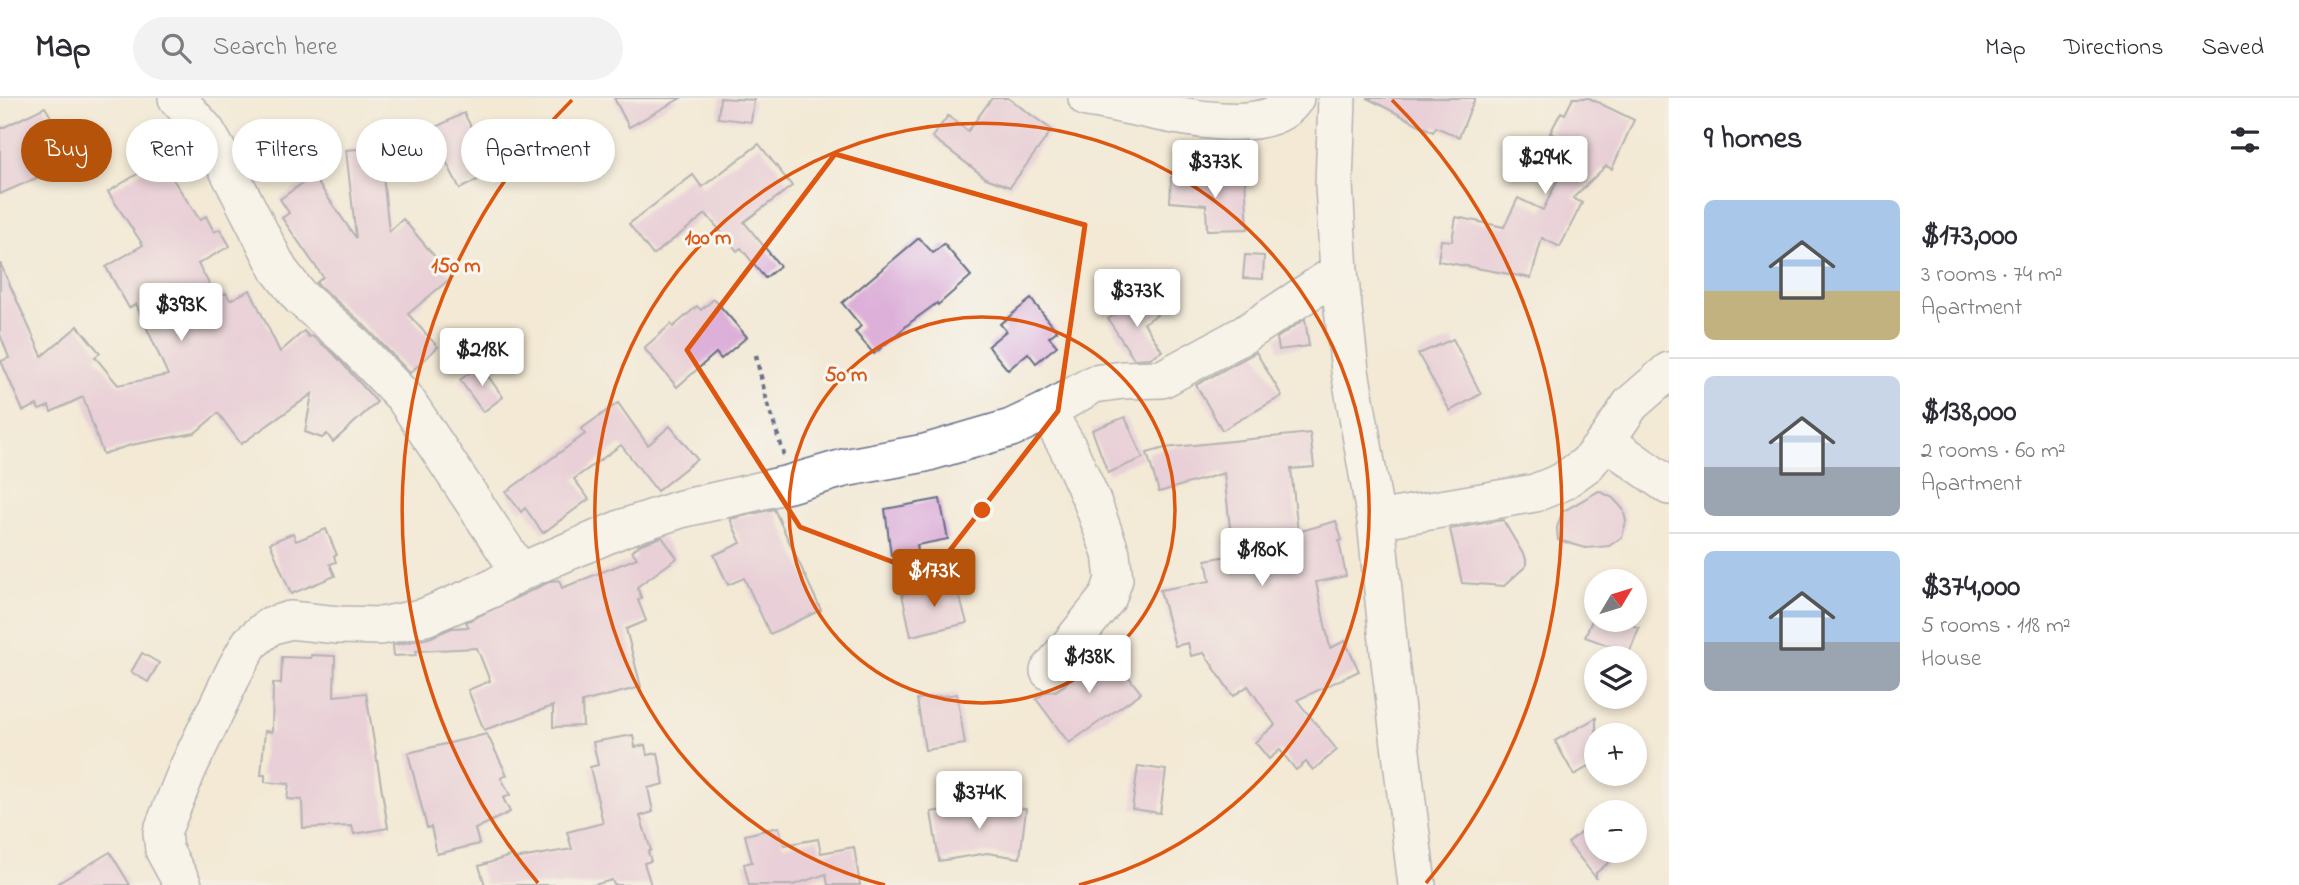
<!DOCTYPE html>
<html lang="en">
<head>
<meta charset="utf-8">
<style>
  :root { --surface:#fff; --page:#f2f2f3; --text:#2b2b33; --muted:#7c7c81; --line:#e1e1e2; --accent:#b45309 }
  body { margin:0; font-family:"Indie Flower",sans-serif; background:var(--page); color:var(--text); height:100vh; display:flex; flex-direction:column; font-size:26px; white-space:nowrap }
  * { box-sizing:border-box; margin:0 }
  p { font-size:23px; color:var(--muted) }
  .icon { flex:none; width:38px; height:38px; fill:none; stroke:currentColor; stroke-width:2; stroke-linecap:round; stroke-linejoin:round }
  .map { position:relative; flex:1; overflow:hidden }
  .drawer { display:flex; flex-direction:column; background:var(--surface); width:630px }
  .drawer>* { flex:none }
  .banner { position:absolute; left:21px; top:21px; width:665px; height:63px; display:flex; gap:14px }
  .needle { width:46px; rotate:52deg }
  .tools { position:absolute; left:1584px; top:471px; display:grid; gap:14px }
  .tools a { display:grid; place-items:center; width:63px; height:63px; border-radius:50%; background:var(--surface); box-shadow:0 4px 10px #0003; font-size:35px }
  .price { position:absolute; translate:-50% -60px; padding:0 16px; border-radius:7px; background:#fff; color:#222; font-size:23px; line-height:46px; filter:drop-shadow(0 2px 4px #0008) }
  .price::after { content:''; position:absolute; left:50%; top:42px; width:21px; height:16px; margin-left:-10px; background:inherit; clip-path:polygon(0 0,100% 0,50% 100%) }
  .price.active { background:var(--accent); color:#fff }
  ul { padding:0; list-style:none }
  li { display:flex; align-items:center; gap:21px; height:175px; padding:0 35px }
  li+li { border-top:2px solid var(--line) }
  li span { display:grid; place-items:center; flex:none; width:196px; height:140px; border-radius:10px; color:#555 }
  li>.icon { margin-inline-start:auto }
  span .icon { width:84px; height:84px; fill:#fffc; stroke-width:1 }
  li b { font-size:30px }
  h2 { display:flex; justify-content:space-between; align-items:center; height:84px; padding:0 35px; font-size:30px }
  .tag { padding:0 24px; border-radius:32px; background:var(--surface); box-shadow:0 4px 10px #0003; font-size:24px; line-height:63px }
  .tag.active { background:var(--accent); color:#fff }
  header { display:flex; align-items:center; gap:42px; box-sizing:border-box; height:98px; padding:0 35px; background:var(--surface); border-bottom:2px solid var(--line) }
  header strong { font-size:33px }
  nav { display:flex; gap:38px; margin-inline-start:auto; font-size:24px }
  .search { width:490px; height:63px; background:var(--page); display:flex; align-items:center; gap:18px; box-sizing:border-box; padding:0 24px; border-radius:38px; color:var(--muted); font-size:26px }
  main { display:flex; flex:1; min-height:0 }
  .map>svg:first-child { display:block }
  .building { fill:#ddb0d9 }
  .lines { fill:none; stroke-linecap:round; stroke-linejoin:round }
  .minor-casing { stroke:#677088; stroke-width:40 }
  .path { stroke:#677088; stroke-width:4.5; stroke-dasharray:5 5; stroke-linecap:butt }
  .minor { stroke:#fff; stroke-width:37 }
  .marked { fill:none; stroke:#de5710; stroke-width:5; stroke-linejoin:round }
  .ring { fill:none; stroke:#de5710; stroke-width:3.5 }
  .centre { fill:#de5710; stroke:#f6f6f2; stroke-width:3.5 }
  .ring-label { font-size:21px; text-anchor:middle; font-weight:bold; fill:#de5710; stroke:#f6f6f2; stroke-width:6; stroke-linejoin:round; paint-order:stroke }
</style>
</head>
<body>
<header>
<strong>Map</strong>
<div class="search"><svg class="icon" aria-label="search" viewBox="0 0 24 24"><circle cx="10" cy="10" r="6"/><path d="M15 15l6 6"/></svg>Search here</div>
<nav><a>Map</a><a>Directions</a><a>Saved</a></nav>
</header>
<main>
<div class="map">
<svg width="1669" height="787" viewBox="0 0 1669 787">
  <rect width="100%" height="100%" fill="#f6f6f2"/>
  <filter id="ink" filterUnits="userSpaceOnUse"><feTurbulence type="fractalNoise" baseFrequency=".0143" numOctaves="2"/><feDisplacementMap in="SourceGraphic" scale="14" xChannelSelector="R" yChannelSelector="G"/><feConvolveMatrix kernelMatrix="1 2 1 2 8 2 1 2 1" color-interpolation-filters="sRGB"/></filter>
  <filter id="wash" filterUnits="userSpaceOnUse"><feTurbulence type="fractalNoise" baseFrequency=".00686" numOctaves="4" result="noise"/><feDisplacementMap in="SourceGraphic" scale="28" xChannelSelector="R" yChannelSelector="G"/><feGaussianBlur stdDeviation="1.57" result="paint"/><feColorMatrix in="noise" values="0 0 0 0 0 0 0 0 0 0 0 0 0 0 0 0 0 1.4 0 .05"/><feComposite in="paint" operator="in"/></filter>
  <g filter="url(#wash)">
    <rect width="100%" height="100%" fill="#f3e9d6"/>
    <g id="blocks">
      <g class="building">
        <polygon points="614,0 681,0 629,29"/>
        <polygon points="720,0 754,2 751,24 718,20"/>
        <polygon points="992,0 1008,0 1052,32 1010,89 986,80 932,39 948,18 968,33"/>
        <polygon points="1367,0 1475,0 1459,39 1436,29 1433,34"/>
        <polygon points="1573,0 1589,0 1634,22 1612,71 1606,68 1573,100 1582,105 1560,149 1542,140 1531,180 1438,163 1441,142 1452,143 1456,119 1504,129 1518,100 1543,112 1565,67 1550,55 1562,41 1550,35 1561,14 1565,16"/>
        <polygon points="45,9 54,24 60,21 70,40 61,44 68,58 46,70 48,75 0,96 0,31"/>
        <polygon points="464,15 490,66 479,71 483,79 460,91 430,32"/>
        <polygon points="759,46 792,88 744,124 780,168 765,180 741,150 737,153 706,116 653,157 629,126 693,77 702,89"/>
        <polygon points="380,49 389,134 403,121 452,179 408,216 438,249 410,275 362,225 316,185 323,179 282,120 289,115 280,101 313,78 356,140 346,52"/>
        <polygon points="160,62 200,122 206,118 214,134 220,131 230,148 198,166 217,200 226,195 230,202 250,192 280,254 304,233 309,239 312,238 333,255 377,304 333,344 327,336 322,340 305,334 312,296 241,346 218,315 195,335 131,347 103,356 83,299 51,314 49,308 39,312 37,307 23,313 1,263 9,260 0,236 0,165 42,258 78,228 100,255 95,259 118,287 168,277 136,206 129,210 106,169 143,147 108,94"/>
        <polygon points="1171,79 1213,82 1245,80 1248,131 1207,132 1206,107 1170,104"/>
        <polygon points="919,140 933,155 944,146 971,178 938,207 937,205 911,224 874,256 855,234 861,228 842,205"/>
        <polygon points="1245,157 1264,158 1263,181 1243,180"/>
        <polygon points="1145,197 1157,217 1144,225 1162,253 1150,260 1134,261 1108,221"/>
        <polygon points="714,201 747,239 721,261 716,255 677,289 644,250 671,226 673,229 697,208 701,212"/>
        <polygon points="1031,201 1057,233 1049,239 1057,248 1036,265 1028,255 1008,272 988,248 1006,233 1000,226"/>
        <polygon points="1305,221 1309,248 1279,252 1277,240"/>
        <polygon points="1453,241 1481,296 1450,313 1418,256"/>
        <polygon points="1256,254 1282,298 1222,332 1196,287"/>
        <polygon points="480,267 503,299 483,314 460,282"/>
        <polygon points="618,305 648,347 670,328 697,361 657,393 621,347 574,381 589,401 543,435 525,410 521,414 506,394 585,336 581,331"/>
        <polygon points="1125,319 1143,360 1108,375 1092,332"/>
        <polygon points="1310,335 1314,369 1291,371 1298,434 1336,423 1342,442 1339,443 1346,478 1316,484 1330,550 1345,543 1359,573 1297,602 1337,652 1313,672 1306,664 1296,672 1280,652 1269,661 1255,644 1275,627 1248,588 1233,598 1204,555 1191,558 1188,545 1175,548 1160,492 1210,483 1206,462 1233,457 1224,375 1159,394 1147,355 1165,350"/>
        <polygon points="1599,393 1613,400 1623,411 1626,423 1622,439 1609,448 1586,450 1558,442 1557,430 1562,414"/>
        <polygon points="940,401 948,441 917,447 918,453 891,457 885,411"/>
        <polygon points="774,411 821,512 770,536 744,480 728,487 714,457 741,445 730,421"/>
        <polygon points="1503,422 1526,461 1526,468 1504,488 1462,485 1450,431"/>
        <polygon points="326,431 337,457 334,458 336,464 330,466 335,478 291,496 270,445 293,435 296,443"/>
        <polygon points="662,439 677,460 637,489 642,501 638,502 646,523 626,531 641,589 582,604 583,628 553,629 553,608 484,632 468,592 490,583 477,550 416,553 416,557 394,558 393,547 429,540 452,530 469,529 466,524 551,483 559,482 562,490 637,460 632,453 641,446"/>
        <polygon points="955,483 967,525 911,538 902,496"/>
        <polygon points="1592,522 1631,522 1629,526 1639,530 1629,555 1585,539"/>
        <polygon points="1104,547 1141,595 1069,645 1036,601 1046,594 1056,593 1065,587 1085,561"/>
        <polygon points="142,555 159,565 148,584 131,574"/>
        <polygon points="311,557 335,558 334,598 366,595 388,730 354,736 352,728 303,730 302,702 287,701 289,686 265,684 265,677 261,677 265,633 272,634 273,585 281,586 282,559 311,560"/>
        <polygon points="957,596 965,646 925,652 917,601"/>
        <polygon points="1596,620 1596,664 1574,677 1555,643"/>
        <polygon points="487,636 507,677 501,680 510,697 503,700 510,714 475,731 479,746 437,756 431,729 427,730 408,655"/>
        <polygon points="633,637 635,649 645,647 647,657 658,655 664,686 648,690 653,714 640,718 651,752 648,754 651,763 644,765 651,787 614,787 612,782 594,787 485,787 479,768 513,757 514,761 572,751 567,734 603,725 590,669 598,667 593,644"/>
        <polygon points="1138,668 1166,672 1160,715 1132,711"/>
        <polygon points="982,705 1026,711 1020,760 987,755 939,763 931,714"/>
        <polygon points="1596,722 1596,752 1624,752 1596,775 1596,780 1568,745"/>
        <polygon points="779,729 784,747 818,741 821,755 854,749 860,787 828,787 826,776 793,787 749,787 744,766 752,764 745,737"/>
        <polygon points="110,754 130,787 55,787"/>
      </g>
    </g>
  </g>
  <g filter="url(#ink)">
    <use href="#blocks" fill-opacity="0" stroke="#677088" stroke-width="2"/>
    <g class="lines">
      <defs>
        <g id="minor">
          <polyline points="177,0 206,33 225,66 279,172 300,199 347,240 404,299 520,474"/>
          <path d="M1087,0C1134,5 1265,50 1295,0"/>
          <polyline points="1337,0 1334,87 1339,174 1350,273 1376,422 1390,563 1417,787"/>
          <polyline points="1047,313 1068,350 1092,403 1111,455 1114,481 1108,499 1049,573"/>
          <polyline points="1606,343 1669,388"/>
          <polyline points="1376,422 1535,395 1562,384 1587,366 1606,343 1631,306 1669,273"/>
          <polyline points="183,787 164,752 162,734 188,670 236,570 250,545 270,528 290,522 338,527 381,528 425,519 491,491 520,474 623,430 681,411 789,386 844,370 925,355 1011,330 1047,313 1094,286 1123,282 1162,281 1245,236 1339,174"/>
        </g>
      </defs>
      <use href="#minor" class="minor-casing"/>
      <polyline class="path" points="756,257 765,297 784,357"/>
      <use href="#minor" class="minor"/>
    </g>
  </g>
  <path d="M0 0H1669V787H0ZM835,56L1085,127L1058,313L930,478L800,429L687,252Z" fill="#f3e9d6" fill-opacity=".55" fill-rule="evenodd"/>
  <path class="marked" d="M835,56L1085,127L1058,313L930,478L800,429L687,252Z"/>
  <g class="ring">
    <circle cx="982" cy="412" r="193"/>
    <path d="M885 787A387 387 0 1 1 1079 787"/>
    <path d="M538 785A580 580 0 0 1 572 2M1392 2A580 580 0 0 1 1426 785"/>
  </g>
  <circle cx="982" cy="412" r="10" class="centre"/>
  <g class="ring-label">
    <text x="708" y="146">100 m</text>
    <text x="456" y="174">150 m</text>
    <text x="846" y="283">50 m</text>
  </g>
</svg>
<div class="tools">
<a><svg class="needle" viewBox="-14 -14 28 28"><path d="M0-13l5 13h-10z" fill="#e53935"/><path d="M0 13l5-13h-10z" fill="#7c7c81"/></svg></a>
<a><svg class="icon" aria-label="layers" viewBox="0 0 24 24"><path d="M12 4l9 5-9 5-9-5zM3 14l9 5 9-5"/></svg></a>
<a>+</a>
<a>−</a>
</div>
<b class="price" style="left:1545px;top:98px">$294K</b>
<b class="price" style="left:1215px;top:102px">$373K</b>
<b class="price" style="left:1137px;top:231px">$373K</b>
<b class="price" style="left:181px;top:245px">$393K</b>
<b class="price" style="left:482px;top:290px">$218K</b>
<b class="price" style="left:1262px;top:490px">$180K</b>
<b class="price active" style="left:934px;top:511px">$173K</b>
<b class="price" style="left:1089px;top:597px">$138K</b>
<b class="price" style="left:979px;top:733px">$374K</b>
<div class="banner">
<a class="tag active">Buy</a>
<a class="tag">Rent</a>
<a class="tag">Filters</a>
<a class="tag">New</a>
<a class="tag">Apartment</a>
</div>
</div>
<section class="drawer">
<h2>9 homes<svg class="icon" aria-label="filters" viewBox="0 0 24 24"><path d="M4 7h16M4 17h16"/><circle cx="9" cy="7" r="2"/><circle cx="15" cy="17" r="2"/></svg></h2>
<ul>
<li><span style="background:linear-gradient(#a9c7e8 65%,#c2b280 0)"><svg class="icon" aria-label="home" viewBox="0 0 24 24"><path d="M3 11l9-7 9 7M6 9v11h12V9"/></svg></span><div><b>$173,000</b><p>3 rooms · 74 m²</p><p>Apartment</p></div></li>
<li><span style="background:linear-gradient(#c9d6e8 65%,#9aa5b1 0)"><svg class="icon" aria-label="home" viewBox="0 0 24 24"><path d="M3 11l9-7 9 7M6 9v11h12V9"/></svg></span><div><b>$138,000</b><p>2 rooms · 60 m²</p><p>Apartment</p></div></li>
<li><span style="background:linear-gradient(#a9c7e8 65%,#9aa5b1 0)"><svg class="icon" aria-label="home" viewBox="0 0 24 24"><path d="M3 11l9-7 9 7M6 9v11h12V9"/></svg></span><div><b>$374,000</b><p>5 rooms · 118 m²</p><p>House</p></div></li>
</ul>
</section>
</main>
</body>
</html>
